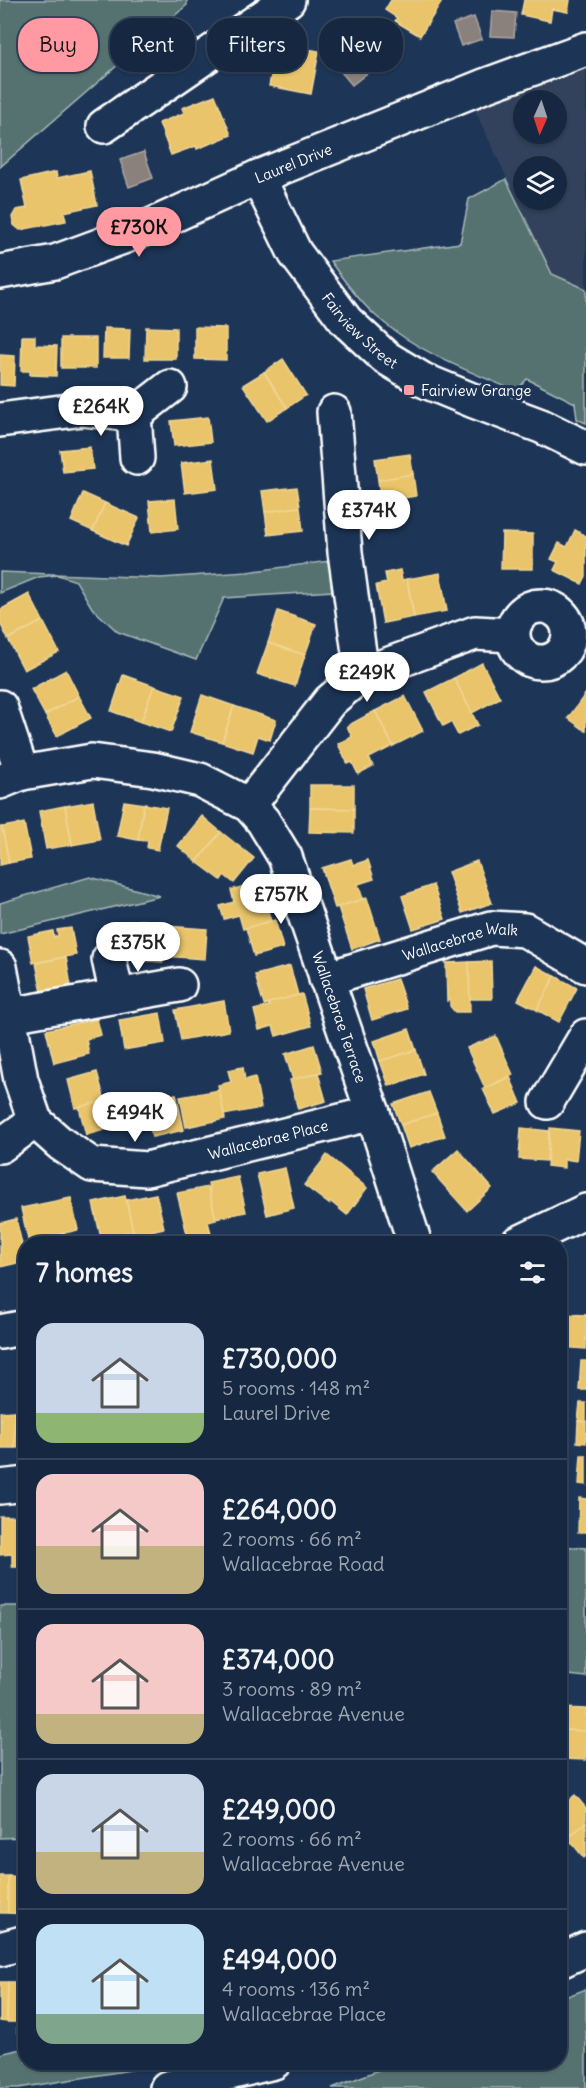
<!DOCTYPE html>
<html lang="en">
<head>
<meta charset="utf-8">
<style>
  :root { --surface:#162841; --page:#1f3048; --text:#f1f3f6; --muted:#9ea6b1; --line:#35445a; --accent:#ff9aa2 }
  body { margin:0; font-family:Delius,sans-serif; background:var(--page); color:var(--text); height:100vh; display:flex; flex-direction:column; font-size:22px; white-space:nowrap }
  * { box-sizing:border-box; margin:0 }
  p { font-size:20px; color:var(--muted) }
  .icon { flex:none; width:33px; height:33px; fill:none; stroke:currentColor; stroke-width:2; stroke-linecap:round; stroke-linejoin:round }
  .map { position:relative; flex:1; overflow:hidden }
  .sheet { position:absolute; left:18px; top:1236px; width:549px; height:834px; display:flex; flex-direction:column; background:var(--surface); border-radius:24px; box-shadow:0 2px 4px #0004,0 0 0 2px var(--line) }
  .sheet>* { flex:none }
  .hud { position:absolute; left:18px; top:18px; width:550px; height:54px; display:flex; gap:12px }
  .needle { width:39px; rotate:183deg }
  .controls { position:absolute; left:513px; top:90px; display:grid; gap:12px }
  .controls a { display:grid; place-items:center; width:54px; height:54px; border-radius:50%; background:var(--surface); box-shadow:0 2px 4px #0004,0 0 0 2px var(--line); font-size:30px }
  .price { position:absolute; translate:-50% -51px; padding:0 14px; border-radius:21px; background:#fff; color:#222; font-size:20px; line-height:39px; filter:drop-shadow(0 2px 3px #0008) }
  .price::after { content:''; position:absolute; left:50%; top:36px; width:18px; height:14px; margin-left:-9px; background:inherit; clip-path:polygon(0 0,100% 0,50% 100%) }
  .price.on { background:var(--accent); color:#111 }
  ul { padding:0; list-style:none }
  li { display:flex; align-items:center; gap:18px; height:150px; padding:0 18px }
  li+li { border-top:2px solid var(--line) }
  li span { display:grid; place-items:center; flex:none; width:168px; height:120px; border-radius:18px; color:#555 }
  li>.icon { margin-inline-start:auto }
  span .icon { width:72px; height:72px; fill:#fffc; stroke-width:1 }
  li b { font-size:26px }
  h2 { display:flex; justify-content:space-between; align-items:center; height:72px; padding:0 18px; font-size:26px }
  .tag { padding:0 21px; border-radius:24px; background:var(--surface); box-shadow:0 2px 4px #0004,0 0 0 2px var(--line); font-size:21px; line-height:54px }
  .tag.on { background:var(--accent); color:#111 }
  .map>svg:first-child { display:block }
  .built { fill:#31425d; fill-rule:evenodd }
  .green { fill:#547271; stroke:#aab8b8; stroke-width:1.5 }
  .homes { fill:#e9c46a; stroke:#f0d697; stroke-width:1.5 }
  .industry { fill:#8a817c; stroke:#ada7a3; stroke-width:1.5 }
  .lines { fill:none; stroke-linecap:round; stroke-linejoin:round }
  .minor-casing { stroke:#fff; stroke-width:38 }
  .major-casing { stroke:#fff; stroke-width:38 }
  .minor { stroke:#1d3557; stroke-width:33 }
  .major { stroke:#1d3557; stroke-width:33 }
  .poi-dot { fill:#ff9aa2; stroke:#1d3557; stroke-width:2 }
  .labels { text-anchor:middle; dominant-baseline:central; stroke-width:6; stroke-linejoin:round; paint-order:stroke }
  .street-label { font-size:15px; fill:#fff; stroke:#1d3557 }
  .poi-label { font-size:15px; fill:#fff; stroke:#1d3557; text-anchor:start }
</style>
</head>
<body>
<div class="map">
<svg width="586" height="2088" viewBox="0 0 586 2088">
  <rect width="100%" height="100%" fill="#1d3557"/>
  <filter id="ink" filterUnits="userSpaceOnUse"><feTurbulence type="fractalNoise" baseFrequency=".0167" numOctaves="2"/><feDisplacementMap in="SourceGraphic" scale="12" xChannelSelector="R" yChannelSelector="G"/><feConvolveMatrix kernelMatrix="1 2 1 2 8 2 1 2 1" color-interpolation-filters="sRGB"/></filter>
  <g filter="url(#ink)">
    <path class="built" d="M586,69V289L552,274L473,106ZM524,100H556V134H524ZM524,166H556V200H524Z"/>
    <g class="green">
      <polygon points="0,0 187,0 187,5 0,167"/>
      <path d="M506,179L552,274L586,289V423L577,419L575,403L527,379L516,391C468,371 417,352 377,317C359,301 344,281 330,261L460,243L469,199Z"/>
      <polygon points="329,561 333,591 224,598 196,660 118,632 92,608 76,581 58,575 39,577 0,593 0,572 161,578 247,572"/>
      <polygon points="90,877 160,896 0,934 0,903"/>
      <polygon points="560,1546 586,1548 586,1677 560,1674"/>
      <polygon points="0,1606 25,1606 25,1837 0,1838"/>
      <polygon points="586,1989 586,2088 332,2088 397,2063 560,2062 560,1999"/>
      <polygon points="25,2048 26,2062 174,2063 19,2088 0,2088 0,2054"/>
    </g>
    <g class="homes">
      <polygon points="391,0 443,0 420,36 395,21 397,18 385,10"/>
      <polygon points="524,0 570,0 568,12 552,9 550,21 521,15"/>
      <polygon points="291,46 319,51 311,94 269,86 275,56 288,59"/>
      <polygon points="215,95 231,135 197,149 196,146 171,155 159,123 184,113 182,108"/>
      <polygon points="90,171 97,205 64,212 66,221 20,230 14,225 12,217 16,210 27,208 21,180 56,172 57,178"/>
      <polygon points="146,327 176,328 176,359 145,359"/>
      <polygon points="195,327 226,328 226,360 195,359"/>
      <polygon points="104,328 130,329 129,358 103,358"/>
      <polygon points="22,336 35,336 35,345 57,346 56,376 30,375 30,371 21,371"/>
      <rect x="61" y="338" width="35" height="30"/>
      <polygon points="0,355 15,356 14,386 0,385"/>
      <polygon points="283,359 306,395 287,408 264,372"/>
      <polygon points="264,372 287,408 267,421 243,385"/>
      <polygon points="208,417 211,442 174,446 171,421"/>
      <polygon points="90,447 93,469 63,472 60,450"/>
      <polygon points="410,454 413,474 378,480 375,459"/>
      <polygon points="213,459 217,489 185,493 181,463"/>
      <polygon points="413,474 416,496 381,502 378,480"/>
      <polygon points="297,487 300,507 265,512 262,491"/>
      <polygon points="83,493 105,503 93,531 71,521"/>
      <polygon points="175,499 178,529 152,532 149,501"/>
      <polygon points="105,503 139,518 126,546 93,531"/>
      <polygon points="300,507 303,531 268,535 265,512"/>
      <polygon points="575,530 586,536 586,576 582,584 554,570 558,562 551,559 559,543 567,547"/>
      <polygon points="502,533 533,534 533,569 501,569"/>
      <polygon points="400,570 402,580 407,579 414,617 383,623 376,585 387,583 385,573"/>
      <polygon points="440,573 447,611 414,617 407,579"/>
      <polygon points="29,594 43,621 8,639 0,623 0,610"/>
      <polygon points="278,611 316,624 305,655 268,643"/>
      <polygon points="43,621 59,652 24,670 8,639"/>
      <polygon points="268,643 305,655 295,686 257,674"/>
      <polygon points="482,663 500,698 472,713 454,678"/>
      <polygon points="66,670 79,696 45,715 31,689"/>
      <polygon points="123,675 154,686 141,722 111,711"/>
      <polygon points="454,678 478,725 458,735 451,722 443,726 426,692"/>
      <polygon points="154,686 184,696 171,732 141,722"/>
      <polygon points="586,693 586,731 568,718"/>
      <polygon points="202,695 234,706 222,742 190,732"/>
      <polygon points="79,696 91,718 57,736 45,715"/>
      <polygon points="405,696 423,731 393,746 375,711"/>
      <polygon points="234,706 276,720 270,740 258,736 253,752 222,742"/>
      <polygon points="375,711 393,746 369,758 373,766 358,774 352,762 348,764 338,744 352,737 347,726"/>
      <polygon points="310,785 354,785 354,809 310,808"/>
      <polygon points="93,801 100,840 72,845 65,806"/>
      <polygon points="124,801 144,804 138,840 117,836"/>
      <polygon points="144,804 167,808 158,850 147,848 148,841 138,840"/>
      <polygon points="65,806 72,845 46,849 39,811"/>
      <polygon points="310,808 354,809 354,833 309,832"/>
      <polygon points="202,816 221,832 197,862 178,846"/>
      <polygon points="24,823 31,859 9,863 2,827"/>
      <polygon points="0,827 2,827 9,863 0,865"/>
      <polygon points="221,832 254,858 234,883 224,875 221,880 197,862"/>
      <polygon points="351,859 353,865 368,860 374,879 358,884 363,899 335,908 322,868"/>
      <polygon points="477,861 492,903 462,913 448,872"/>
      <polygon points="259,882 271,921 243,929 239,915 224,919 220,906 234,902 231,890"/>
      <polygon points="433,885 445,919 413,929 402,896"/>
      <polygon points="367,898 380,939 352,949 338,907"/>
      <polygon points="139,920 150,921 150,930 165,931 163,962 134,960"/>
      <polygon points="275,920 283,948 254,956 246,928"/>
      <polygon points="165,926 207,929 205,959 163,956"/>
      <polygon points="71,928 76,955 33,963 28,936 53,931 54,937 58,936 57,930"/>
      <polygon points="66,957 71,986 42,992 36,963"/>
      <polygon points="491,961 492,999 469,999 469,962"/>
      <polygon points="469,962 470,1012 455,1012 450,1006 450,1000 447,1001 446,963"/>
      <polygon points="290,966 298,995 264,1005 255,975"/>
      <polygon points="536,966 555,976 537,1010 518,1000"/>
      <polygon points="555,976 577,988 559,1022 537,1010"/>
      <polygon points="397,979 407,1009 372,1020 363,989"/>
      <polygon points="302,994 311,1026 276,1036 273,1026 259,1030 254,1010 269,1006 268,1003"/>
      <polygon points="224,1001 229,1031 181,1040 175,1010"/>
      <polygon points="160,1013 165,1043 124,1050 119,1020"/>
      <polygon points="97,1019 101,1035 86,1039 89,1054 54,1063 46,1030"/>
      <polygon points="409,1029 416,1050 380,1061 374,1041"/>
      <polygon points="496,1036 513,1075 485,1088 467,1048"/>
      <polygon points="314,1045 322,1072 293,1080 285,1054"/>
      <polygon points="416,1050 424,1074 389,1086 380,1061"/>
      <polygon points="243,1067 245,1080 255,1077 261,1108 224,1115 218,1085 231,1082 228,1070"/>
      <polygon points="97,1072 105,1101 75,1108 68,1080"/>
      <polygon points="318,1073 326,1101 298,1109 290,1080"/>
      <polygon points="510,1077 521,1103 495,1114 483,1089"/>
      <polygon points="219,1090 225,1119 186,1127 180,1097"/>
      <polygon points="429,1092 437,1113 401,1125 393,1104"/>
      <polygon points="176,1094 184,1130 152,1137 144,1101"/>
      <polygon points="108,1100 115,1127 86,1135 79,1107"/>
      <polygon points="437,1113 445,1136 409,1148 401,1125"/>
      <polygon points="521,1128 549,1131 547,1161 519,1159"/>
      <polygon points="550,1128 579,1131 576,1161 564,1159 564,1168 547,1166"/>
      <polygon points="458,1149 492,1188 467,1211 432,1172"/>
      <polygon points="327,1155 367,1188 347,1215 331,1202 329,1204 304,1185"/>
      <polygon points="285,1168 294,1208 267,1215 257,1174"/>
      <polygon points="238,1177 246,1212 215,1218 208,1183"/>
      <polygon points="208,1187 216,1220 208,1222 212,1237 189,1242 177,1193"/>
      <polygon points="156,1194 164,1228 133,1235 126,1200"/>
      <polygon points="125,1196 133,1231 101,1238 93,1203"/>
      <polygon points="71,1198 78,1230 60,1234 60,1236 44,1240 45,1244 29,1244 21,1208"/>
      <polygon points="16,1219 26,1261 0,1267 0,1223"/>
      <polygon points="562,1314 586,1315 586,1349 560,1347"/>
      <polygon points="581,1361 586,1361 586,1390 579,1390"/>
      <polygon points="580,1403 586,1403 586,1422 578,1421"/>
      <polygon points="14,1411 15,1448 0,1448 0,1412"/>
      <polygon points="14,1411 26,1411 26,1447 15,1448"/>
      <polygon points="578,1421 586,1422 586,1443 577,1442"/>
      <polygon points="581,1455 586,1455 586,1485 579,1484"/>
      <polygon points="579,1498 586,1499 586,1532 578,1532"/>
      <polygon points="0,1516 26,1516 26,1567 12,1567 12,1554 0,1555"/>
      <polygon points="562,1708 586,1709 586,1731 560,1730"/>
      <polygon points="564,1730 586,1731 586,1760 563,1759"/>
      <polygon points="575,1795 586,1808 586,1823 571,1835 560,1821 560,1808"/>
      <polygon points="586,1823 586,1856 584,1858 568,1838"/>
      <rect x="0" y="1876" width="8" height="37"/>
      <polygon points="8,1876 26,1877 26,1914 8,1913"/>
      <polygon points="0,1982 8,1982 7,2022 0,2021"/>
      <polygon points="8,1982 26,1982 26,2033 17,2033 17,2022 7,2022"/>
    </g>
    <g class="industry">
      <polygon points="492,11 516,13 514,37 490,36"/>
      <polygon points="474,17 482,39 461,46 453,24"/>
      <polygon points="355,53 370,71 352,85 337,67"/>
      <polygon points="144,152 153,178 129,187 120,160"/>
    </g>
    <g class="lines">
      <defs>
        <g id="minor">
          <polyline points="104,126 288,0"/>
          <path id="s1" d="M258,177L295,253L346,321L385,357L423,380L474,401L541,426L586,448"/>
          <path id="s2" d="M0,272L55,262L139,231L258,177L484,86L586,49"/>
          <polyline points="334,412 345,552 362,674"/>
          <polyline points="134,415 137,458"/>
          <polyline points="0,420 83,409 134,415 170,387"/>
          <circle cx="541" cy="634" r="28"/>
          <polyline points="0,707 22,773"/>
          <path id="s3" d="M0,782L22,773L92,761L153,769L200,780L249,805L263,821L285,857L373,1113L415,1244"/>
          <polyline points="249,805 330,701 362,674 475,633 512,635"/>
          <polyline points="109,959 117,996"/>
          <path id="s4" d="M0,967L21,1080L35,1121L61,1144L92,1165L147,1169L373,1113"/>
          <path id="s5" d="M326,979L491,928L525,930L586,966"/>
          <polyline points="10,1015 179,985"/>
          <polyline points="547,1102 586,1036"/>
          <polyline points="0,1146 35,1121"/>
          <polyline points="517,1244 586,1211"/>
          <polyline points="0,1332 26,1327"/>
          <polyline points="0,1487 26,1484"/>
          <polyline points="0,1949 26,1942"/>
        </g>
        <g id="major">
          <polyline points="560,1961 586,1949"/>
          <polyline points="167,2088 274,2062"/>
        </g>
      </defs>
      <use href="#minor" class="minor-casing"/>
      <use href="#major" class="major-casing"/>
      <use href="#minor" class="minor"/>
      <use href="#major" class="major"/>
    </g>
  </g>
  <rect class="poi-dot" x="403" y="384" width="12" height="12" rx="3"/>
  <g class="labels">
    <g class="street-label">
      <text stroke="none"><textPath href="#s2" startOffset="314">Laurel Drive</textPath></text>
      <text stroke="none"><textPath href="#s1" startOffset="186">Fairview Street</textPath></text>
      <text stroke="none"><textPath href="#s5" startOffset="140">Wallacebrae Walk</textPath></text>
      <text stroke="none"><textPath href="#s3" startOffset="492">Wallacebrae Terrace</textPath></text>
      <text stroke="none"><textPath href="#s4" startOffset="410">Wallacebrae Place</textPath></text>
    </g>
    <g class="poi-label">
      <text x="421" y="390">Fairview Grange</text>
    </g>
  </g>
</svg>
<div class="controls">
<a><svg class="needle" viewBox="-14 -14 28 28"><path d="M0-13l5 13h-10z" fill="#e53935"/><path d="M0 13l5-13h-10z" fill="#9ea6b1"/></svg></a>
<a><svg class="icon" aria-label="layers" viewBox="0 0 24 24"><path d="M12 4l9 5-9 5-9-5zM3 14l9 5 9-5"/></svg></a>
</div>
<b class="price on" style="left:139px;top:258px">£730K</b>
<b class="price" style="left:101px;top:437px">£264K</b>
<b class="price" style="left:369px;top:541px">£374K</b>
<b class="price" style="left:367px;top:703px">£249K</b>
<b class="price" style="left:281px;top:925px">£757K</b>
<b class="price" style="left:138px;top:973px">£375K</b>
<b class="price" style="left:135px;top:1143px">£494K</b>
<div class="hud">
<a class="tag on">Buy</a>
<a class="tag">Rent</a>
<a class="tag">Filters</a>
<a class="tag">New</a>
</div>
<section class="sheet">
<h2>7 homes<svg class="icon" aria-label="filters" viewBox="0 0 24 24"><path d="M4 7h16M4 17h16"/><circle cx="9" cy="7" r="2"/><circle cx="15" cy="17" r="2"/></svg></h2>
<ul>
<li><span style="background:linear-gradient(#c9d6e8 75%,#8fb573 0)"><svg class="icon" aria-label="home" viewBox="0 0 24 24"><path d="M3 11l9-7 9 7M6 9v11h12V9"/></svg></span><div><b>£730,000</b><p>5 rooms · 148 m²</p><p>Laurel Drive</p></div></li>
<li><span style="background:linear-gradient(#f6c9c9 60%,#c2b280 0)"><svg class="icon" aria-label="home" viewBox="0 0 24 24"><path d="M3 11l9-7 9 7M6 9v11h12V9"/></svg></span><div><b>£264,000</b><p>2 rooms · 66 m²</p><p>Wallacebrae Road</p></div></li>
<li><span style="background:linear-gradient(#f6c9c9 75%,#c2b280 0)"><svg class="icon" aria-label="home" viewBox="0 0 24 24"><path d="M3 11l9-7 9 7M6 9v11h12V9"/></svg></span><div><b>£374,000</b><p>3 rooms · 89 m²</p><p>Wallacebrae Avenue</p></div></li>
<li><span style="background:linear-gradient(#c9d6e8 65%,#c2b280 0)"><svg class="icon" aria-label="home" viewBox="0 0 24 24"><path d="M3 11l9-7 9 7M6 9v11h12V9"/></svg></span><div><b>£249,000</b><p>2 rooms · 66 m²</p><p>Wallacebrae Avenue</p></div></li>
<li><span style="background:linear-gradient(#bfe0f5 75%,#7fa58c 0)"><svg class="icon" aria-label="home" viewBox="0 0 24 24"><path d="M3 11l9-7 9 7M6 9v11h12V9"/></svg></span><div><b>£494,000</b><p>4 rooms · 136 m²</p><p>Wallacebrae Place</p></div></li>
</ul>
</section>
</div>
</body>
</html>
